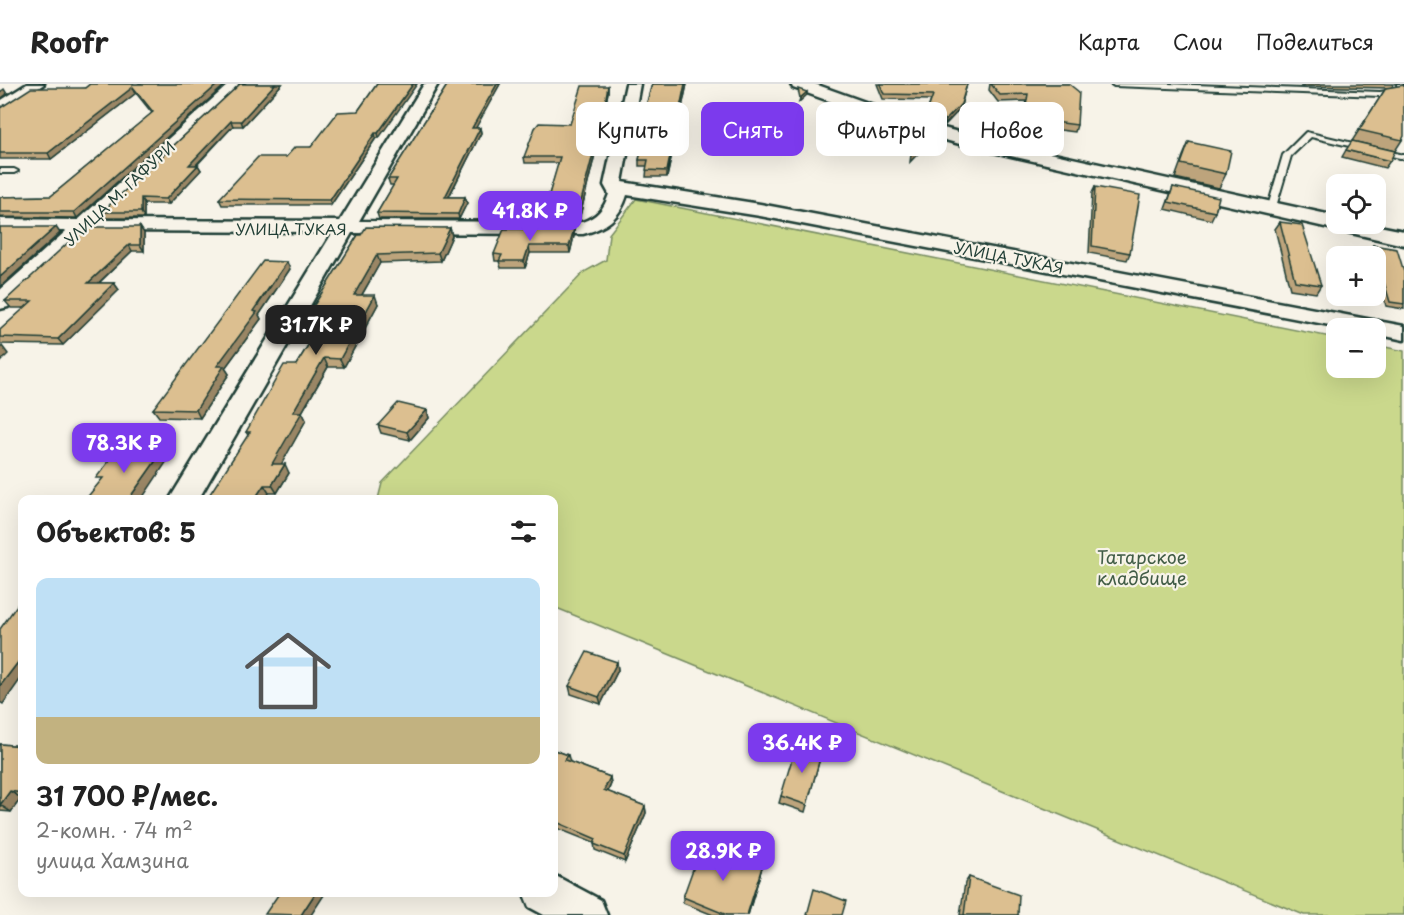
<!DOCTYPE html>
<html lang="ru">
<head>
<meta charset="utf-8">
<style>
  :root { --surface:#fff; --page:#f6f6f6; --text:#222; --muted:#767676; --line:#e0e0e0; --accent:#7c3aed }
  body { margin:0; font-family:"Playpen Sans",sans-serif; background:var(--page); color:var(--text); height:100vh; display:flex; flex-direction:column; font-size:22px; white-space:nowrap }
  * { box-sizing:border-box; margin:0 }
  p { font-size:20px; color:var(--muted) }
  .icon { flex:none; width:33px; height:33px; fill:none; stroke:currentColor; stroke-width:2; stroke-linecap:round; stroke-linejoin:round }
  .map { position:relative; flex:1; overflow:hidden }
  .details { position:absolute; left:18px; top:411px; width:540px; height:402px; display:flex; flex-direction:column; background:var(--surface); border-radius:12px; box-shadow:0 6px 24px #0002 }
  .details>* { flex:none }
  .guide { position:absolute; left:576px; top:18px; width:570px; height:54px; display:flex; gap:12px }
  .tools { position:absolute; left:1326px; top:90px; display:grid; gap:12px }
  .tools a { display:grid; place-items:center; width:60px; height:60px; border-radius:12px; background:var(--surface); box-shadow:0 6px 24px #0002; font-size:30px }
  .price { position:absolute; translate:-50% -51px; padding:0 14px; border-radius:12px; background:var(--accent); color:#fff; font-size:20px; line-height:39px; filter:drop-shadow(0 2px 3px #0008) }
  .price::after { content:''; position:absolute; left:50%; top:36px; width:18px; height:14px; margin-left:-9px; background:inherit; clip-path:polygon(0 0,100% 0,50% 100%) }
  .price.current { background:#222; color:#fff }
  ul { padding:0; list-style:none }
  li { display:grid; align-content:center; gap:12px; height:318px; padding:0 18px }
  li span { display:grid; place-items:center; height:186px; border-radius:12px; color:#555 }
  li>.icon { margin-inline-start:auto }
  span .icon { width:108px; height:108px; fill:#fffc; stroke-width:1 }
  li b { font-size:26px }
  h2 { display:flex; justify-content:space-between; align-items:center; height:72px; padding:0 18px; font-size:26px }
  .pill { padding:0 21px; border-radius:12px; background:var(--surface); box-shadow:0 6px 24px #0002; font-size:21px; line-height:54px }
  .pill.current { background:var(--accent); color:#fff }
  header { display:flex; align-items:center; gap:36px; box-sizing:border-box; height:84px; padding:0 30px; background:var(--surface); border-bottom:2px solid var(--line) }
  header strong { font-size:28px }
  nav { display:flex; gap:33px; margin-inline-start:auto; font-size:21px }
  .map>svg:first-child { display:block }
  .green { fill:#cad88c; stroke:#748a60; stroke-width:1.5 }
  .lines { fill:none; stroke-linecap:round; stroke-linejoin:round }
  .lane-casing { stroke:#1f3d34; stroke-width:4 }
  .street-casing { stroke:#1f3d34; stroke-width:5 }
  .secondary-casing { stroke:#1f3d34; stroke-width:5 }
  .lane { fill:#f7f3e8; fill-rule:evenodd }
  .street { fill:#f7f3e8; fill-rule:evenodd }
  .secondary { fill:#f7f3e8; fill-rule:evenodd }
  .wall { fill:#bda47c; stroke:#1f3d34; stroke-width:1.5 }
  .shaded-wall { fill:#9a8665; stroke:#1f3d34; stroke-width:1.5 }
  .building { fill:#dcbf90; stroke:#1f3d34; stroke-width:1.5 }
  .labels { text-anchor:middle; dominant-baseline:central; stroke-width:4.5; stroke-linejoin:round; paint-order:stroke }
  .far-street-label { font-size:15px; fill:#1f3d34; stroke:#f7f3e8 }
  .park-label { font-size:18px; fill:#415c46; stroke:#f7f3e8 }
</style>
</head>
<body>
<header>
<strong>Roofr</strong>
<nav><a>Карта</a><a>Слои</a><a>Поделиться</a></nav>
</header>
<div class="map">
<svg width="1404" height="831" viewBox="0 0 1404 831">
  <rect width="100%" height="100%" fill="#f7f3e8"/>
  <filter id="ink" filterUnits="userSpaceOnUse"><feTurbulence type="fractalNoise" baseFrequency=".0167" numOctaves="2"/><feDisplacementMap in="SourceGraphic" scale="12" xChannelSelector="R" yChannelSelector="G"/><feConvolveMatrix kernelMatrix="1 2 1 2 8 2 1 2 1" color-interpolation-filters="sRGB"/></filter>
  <g filter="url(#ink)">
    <polygon class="green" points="636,115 1336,254 1336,284 1376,284 1376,261 1404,267 1404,831 1304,831 554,523 554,416 378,415 382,399 584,188 606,176 609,150"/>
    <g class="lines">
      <defs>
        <g id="lane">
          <polygon points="1111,0 1169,0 1380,8 1398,5 1397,0 1403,0 1404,8 1380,12 1114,2"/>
          <polygon points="1306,48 1404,71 1404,75 1311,53 1291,72 1275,126 1268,128 1267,126 1283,71"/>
          <polygon points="0,85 14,85 18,87 14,89 0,89"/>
        </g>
        <g id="street">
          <polygon points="27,0 44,0 0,29 0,17"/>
          <path d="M229,0H244L100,136L340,137L424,0H438L359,137L582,138C597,133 604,125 609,110L604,101L626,0H640L622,98L760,120L1404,242V256L1376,250V244H1345L760,132L627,111C620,134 606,144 583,150L352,149L198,416H169L333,148L88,147L8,223L0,225V206L66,147H0V135L78,136Z"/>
          <polygon points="554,791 601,816 607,831 544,831 529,823 523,808 554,808"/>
        </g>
        <polygon id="secondary" points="791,0 815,0 921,38 977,53 1336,132 1336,140 1369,140 1404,147 1404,161 967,62 909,46 793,4"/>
      </defs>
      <use href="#lane" class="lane-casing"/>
      <use href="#street" class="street-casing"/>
      <use href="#secondary" class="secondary-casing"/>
      <use href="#lane" class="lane"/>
      <use href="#street" class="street"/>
      <use href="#secondary" class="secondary"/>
    </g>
    <g class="wall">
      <polygon points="90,0 226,0 77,134 0,133 0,113 51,112 152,29 136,9 51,75 0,75 0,24 85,4"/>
      <polygon points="240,0 282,0 243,42 233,42 197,81 201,86 169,120 144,120 144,134 106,134 102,128"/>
      <polygon points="377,0 379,54 376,54 331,121 222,121 219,115 286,73 311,63 358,27"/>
      <polygon points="448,0 500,0 475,44 480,44 481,49 449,113 465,113 467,119 459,135 379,135 377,129 394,101 390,101 388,95"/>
      <polygon points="652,0 687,0 667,93 646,93 647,82 639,82 639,76 648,35 644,35 644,29"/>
      <polygon points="877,0 967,0 960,25 944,42 924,37 931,16 883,15"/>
      <polygon points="990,0 1069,0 1077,41 1075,48 1022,41 1026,17 998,18 989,6"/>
      <polygon points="1302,0 1394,0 1392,3 1402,56 1395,67 1352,57 1386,4 1389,4 1301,2"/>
      <polygon points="608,2 608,8 603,37 579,136 511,135 510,129 548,114 559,79 525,79 524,73 570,40"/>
      <polygon points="1189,58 1226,90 1219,104 1175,94 1183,72"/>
      <polygon points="1346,66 1390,77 1385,84 1342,73"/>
      <polygon points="1095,103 1130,169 1127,176 1089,169 1092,109"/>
      <polygon points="1173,103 1215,128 1211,136 1165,125"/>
      <polygon points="1280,138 1321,201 1316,209 1290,205 1275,145"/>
      <polygon points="140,143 144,149 144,167 132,167 99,199 114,199 119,206 63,261 0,260 0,246 25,224 11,224 5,217"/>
      <polygon points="450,144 452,152 441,177 380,179 362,211 378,220 344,283 328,283 302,328 306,336 281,380 289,389 277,409 269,409 265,416 248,351 246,348 296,281 320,242 310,242 306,234 358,151"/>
      <polygon points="574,145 574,152 570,169 530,169 525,184 501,184 499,177 495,177 494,170"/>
      <polygon points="1373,161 1404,188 1404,225 1386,222 1376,184 1376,172 1372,172 1370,165"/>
      <polygon points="290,185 259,231 261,235 225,284 229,290 200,334 159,333 153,325"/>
      <polygon points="427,326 429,334 410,356 381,349 378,341"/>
      <polygon points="617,578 618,586 601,620 571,610 569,602"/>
      <polygon points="0,660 22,662 22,714 21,714 11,728 0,727"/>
      <polygon points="554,666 568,671 570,678 610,693 611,700 608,708 645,722 646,729 625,778 595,766 594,759 554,743"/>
      <polygon points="822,667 805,728 779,719 781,712"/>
      <polygon points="762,783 748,831 713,831 683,819 683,813"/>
      <polygon points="969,793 1018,831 960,831 965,799"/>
    </g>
    <g class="shaded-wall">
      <polygon points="218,0 226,0 77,134 74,128"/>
      <polygon points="275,0 282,0 243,42 241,37"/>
      <polygon points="413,0 417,0 379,54 378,49"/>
      <polygon points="497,0 500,0 473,49 472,44"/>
      <polygon points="685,0 687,0 667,93 667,87"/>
      <polygon points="967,0 960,25 944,42 946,36"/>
      <polygon points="608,2 608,8 603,37 579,136 578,129"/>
      <polygon points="133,3 136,9 51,75 48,69"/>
      <polygon points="4,5 7,10 0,15 0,8"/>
      <polygon points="807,8 807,11 799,18 800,14"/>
      <polygon points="231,37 233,42 191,86 189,81"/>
      <polygon points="480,44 481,49 446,118 445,113"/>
      <polygon points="934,48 932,55 910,78 911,70"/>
      <polygon points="375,49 376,54 331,121 330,116"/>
      <polygon points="198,81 201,86 169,120 166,115"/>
      <polygon points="465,113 467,119 459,135 458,130"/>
      <polygon points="141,114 144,120 144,134 141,128"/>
      <polygon points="56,143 60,149 0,203 0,193"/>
      <polygon points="140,143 144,149 144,167 140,161"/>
      <polygon points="450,144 452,152 441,177 438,169"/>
      <polygon points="574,145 574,152 570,169 569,162"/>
      <polygon points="129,161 132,167 92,205 88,199"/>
      <polygon points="529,162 530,169 525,184 524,177"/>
      <polygon points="377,171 380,179 357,219 354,211"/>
      <polygon points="287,178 290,185 259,231 261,235 225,284 229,290 200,334 196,326 217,282"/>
      <polygon points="114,199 119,206 63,261 58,255"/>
      <polygon points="375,211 378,220 344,283 340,275"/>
      <polygon points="2,262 8,270 0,278 0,264"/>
      <polygon points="324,274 328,283 302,328 306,336 277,388 272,380 293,328"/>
      <polygon points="427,326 429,334 410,356 407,348"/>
      <polygon points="164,365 169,374 141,416 128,416"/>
      <polygon points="285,380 289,389 277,409 272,401"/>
      <polygon points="264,401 269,409 265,416 254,416"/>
      <polygon points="22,573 22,593 3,620 0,618 0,602"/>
      <polygon points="617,578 618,586 601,620 599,613"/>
      <polygon points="610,693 611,700 605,713 604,706"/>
      <polygon points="10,707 21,714 11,728 0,721"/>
      <polygon points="645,722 646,729 625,778 624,772"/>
      <polygon points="762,783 748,831 747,831"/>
      <polygon points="316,808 326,808 311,831 301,831"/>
    </g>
    <g class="building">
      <polygon points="90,0 218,0 74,128 0,128 0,113 51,112 153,28 133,3 48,69 0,69 0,24 31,4 85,4"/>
      <polygon points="240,0 275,0 241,37 231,37 189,81 198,81 166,115 141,114 141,128 102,128"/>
      <polygon points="377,0 413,0 378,49 375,49 330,116 219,115 258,73 286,73 295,63 311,63 338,28 358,27"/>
      <polygon points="448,0 497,0 472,44 480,44 445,113 465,113 458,130 377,129 397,95 388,95"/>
      <polygon points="652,0 685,0 667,87 646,86 648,76 639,76 650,29 644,29"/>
      <polygon points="880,0 967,0 961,20 946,36 926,31 933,11 884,10"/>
      <polygon points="991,0 1069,0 1079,8 1077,41 1024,34 1028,10 1000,11"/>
      <polygon points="1404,1 1404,52 1402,56 1359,46 1386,4"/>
      <polygon points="582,2 608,2 603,31 578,129 510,129 516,115 548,114 560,73 524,73 535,44 539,39 570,40"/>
      <polygon points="798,5 807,8 800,14"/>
      <polygon points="921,44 934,48 911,70"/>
      <polygon points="1352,57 1395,67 1390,77 1346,66"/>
      <polygon points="1189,58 1231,67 1226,90 1181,80"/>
      <polygon points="1095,103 1140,111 1130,169 1092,162"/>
      <polygon points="1173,103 1219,113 1215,128 1168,118"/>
      <polygon points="1280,138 1302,141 1321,201 1295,197"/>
      <polygon points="0,143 56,143 0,193"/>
      <polygon points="85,143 140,143 140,161 129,161 88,199 114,199 58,255 0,253 0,246 32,217 5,217"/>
      <polygon points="366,143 450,144 438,169 377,171 354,211 375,211 340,275 324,274 293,328 302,328 272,380 285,380 272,401 264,401 254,416 206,416 250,348 246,348 284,281 296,281 325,234 306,234 358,151 361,151"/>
      <polygon points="504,145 574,145 569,162 529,162 524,177 499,177 502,171 494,170"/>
      <polygon points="1373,161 1397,165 1404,188 1404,220 1390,218"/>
      <polygon points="263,177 287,178 253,227 257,228 217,282 224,282 196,326 153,325"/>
      <polygon points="398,319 427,326 407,348 378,341"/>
      <polygon points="119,364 164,365 128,416 85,416 103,394 96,394"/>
      <polygon points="22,514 22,573 0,602 0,545"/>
      <polygon points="587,568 617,578 599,613 569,602"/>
      <polygon points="797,658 822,667 807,721 781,712"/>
      <polygon points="0,660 22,662 22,709 10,707 0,721"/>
      <polygon points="554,666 568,671 565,676 610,693 604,706 645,722 624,772 594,760 596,755 554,737"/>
      <polygon points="702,760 762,783 747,831 727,831 683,813"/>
      <polygon points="969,793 1019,811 1018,831 964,831"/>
      <polygon points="814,805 846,817 842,831 807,831"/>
      <polygon points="280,808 316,808 301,831 265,830"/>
    </g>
  </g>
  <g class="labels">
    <g class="far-street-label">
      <text transform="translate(119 109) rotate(-43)">УЛИЦА М. ГАФУРИ</text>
      <text x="291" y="144">УЛИЦА ТУКАЯ</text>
      <text transform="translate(1009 173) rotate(11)">УЛИЦА ТУКАЯ</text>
    </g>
    <g class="park-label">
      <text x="1142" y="472">Татарское<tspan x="1142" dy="21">кладбище</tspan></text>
    </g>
  </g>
</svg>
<div class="tools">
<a><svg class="icon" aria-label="locate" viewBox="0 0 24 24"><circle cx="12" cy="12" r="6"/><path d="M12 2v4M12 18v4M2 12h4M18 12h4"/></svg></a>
<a>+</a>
<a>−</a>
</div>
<b class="price" style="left:530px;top:158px">41.8K ₽</b>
<b class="price current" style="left:316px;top:272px">31.7K ₽</b>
<b class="price" style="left:124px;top:390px">78.3K ₽</b>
<b class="price" style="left:802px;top:690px">36.4K ₽</b>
<b class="price" style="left:723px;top:798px">28.9K ₽</b>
<div class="guide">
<a class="pill">Купить</a>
<a class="pill current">Снять</a>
<a class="pill">Фильтры</a>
<a class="pill">Новое</a>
</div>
<section class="details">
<h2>Объектов: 5<svg class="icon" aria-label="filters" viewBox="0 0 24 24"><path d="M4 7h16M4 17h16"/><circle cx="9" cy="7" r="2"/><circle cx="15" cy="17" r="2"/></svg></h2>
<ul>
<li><span style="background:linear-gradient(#bfe0f5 75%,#c2b280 0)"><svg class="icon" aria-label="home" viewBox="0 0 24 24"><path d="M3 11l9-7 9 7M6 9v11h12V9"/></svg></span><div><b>31 700 ₽/мес.</b><p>2-комн. · 74 m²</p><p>улица Хамзина</p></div></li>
</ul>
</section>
</div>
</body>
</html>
